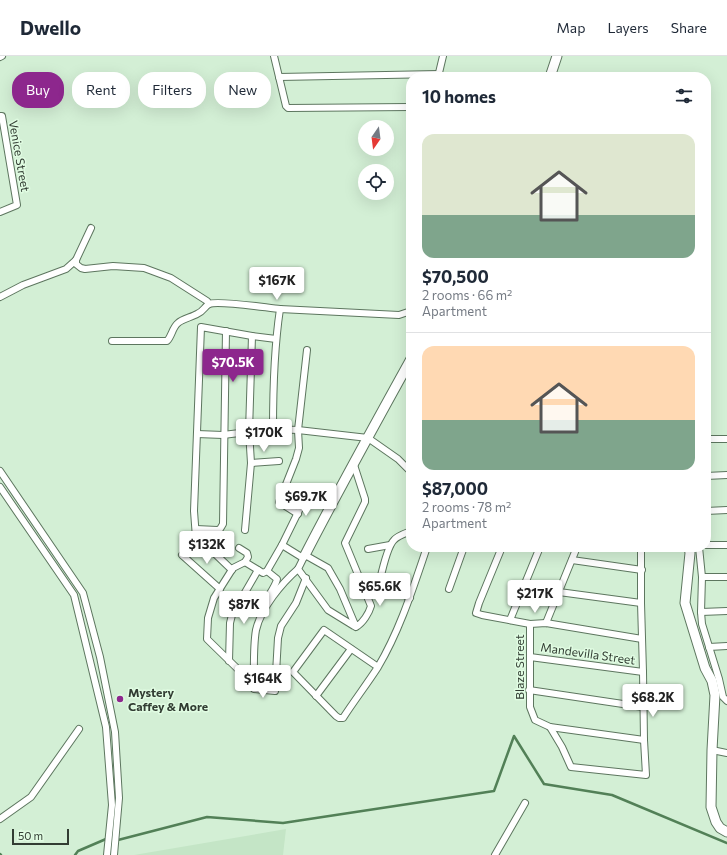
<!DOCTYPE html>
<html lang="en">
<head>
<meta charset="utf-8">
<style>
  :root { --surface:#fff; --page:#f2f2f3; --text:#1f2937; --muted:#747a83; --line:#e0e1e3; --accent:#8d278d }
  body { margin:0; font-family:Commissioner,sans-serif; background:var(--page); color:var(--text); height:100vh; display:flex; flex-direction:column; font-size:15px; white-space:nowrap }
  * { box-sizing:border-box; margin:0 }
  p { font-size:13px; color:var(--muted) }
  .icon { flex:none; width:22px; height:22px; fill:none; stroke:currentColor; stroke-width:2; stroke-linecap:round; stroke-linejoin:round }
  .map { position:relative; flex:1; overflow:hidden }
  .side { position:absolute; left:406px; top:16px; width:305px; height:480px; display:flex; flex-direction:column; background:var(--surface); border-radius:16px; box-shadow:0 4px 16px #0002 }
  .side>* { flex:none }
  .hud { position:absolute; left:12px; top:16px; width:334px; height:36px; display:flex; gap:8px }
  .needle { width:26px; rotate:194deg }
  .tools { position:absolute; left:358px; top:64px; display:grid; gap:8px }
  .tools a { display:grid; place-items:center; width:36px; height:36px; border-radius:50%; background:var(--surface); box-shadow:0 4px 16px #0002; font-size:20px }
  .scale { position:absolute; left:12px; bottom:10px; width:57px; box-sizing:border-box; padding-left:4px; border:2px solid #323d33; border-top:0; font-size:11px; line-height:14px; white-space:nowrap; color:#323d33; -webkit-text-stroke:3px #e0fce2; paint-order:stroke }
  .price { position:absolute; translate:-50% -34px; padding:0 9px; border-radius:4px; background:#fff; color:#222; font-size:13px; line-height:26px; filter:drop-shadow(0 1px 2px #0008) }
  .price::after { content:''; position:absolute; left:50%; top:24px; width:12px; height:9px; margin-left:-6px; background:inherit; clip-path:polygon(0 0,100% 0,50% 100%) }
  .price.active { background:var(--accent); color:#fff }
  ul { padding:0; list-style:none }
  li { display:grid; align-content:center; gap:8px; height:212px; padding:0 16px }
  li+li { border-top:1px solid var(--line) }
  li span { display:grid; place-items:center; height:124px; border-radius:12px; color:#555 }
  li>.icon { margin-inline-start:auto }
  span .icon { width:72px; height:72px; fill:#fffc; stroke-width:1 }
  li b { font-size:17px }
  h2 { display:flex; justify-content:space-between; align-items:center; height:48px; padding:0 16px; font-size:17px }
  .pill { padding:0 14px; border-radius:16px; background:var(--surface); box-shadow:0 4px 16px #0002; font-size:14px; line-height:36px }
  .pill.active { background:var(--accent); color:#fff }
  header { display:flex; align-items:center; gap:24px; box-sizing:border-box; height:56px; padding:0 20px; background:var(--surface); border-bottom:1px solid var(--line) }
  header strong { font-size:19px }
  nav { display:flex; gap:22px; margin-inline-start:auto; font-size:14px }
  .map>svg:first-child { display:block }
  .built { fill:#c4e5c6 }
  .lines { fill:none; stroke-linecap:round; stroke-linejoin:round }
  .stream { stroke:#528057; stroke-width:2.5 }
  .street-casing { stroke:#5d765f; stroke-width:8 }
  .secondary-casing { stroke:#5d765f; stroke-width:11 }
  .street { stroke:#fff; stroke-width:6 }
  .secondary { stroke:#fff; stroke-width:9 }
  .poi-dot { fill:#8d278d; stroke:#e0fce2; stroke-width:1.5 }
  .labels { text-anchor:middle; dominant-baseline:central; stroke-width:3; stroke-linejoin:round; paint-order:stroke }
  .street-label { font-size:12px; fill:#323d33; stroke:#e0fce2 }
  .poi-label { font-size:12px; font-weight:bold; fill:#323d33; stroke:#e0fce2; text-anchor:start }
</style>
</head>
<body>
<header>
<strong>Dwello</strong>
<nav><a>Map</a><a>Layers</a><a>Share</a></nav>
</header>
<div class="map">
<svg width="727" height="799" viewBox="0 0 727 799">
  <rect width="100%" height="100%" fill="#d3efd5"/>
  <polygon class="built" points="286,773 283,799 134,799"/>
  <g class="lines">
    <g class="stream">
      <polyline points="118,784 207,761 283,767 494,735 514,680 544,728 612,739 727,787"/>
      <polyline points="0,798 1,799"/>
      <polyline points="75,799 78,795 106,783"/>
    </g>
    <defs>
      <g id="street">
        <polyline points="274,0 286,50 288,52 411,51"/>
        <polyline points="0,1 2,0"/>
        <polyline points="279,21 439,18"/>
        <polyline points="438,21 443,0"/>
        <polyline points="0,60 2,60 17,149 0,156"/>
        <polyline points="91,172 76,204 76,208 81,212 85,213 113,210 144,212 171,222 207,245 209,248"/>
        <polyline points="0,241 23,229 66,213 76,204"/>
        <path d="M112,285H167C172,280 172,272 178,267C182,263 192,261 197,258C204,255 204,251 209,248C218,244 268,252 280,253"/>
        <path d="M273,373C273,333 274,293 280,253L399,259L411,255"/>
        <polyline points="197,378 223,379 273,373 298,374 368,382 398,403 411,416"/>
        <polyline points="706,383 727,383"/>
        <polyline points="251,407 279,405"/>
        <path d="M354,409L365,443V446L345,487L371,550C369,557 363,567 356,571L354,570L328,554L298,513L305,499L328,512L340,533L356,571"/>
        <polyline points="0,415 83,537 100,601 115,676 119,742 114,799"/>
        <polyline points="706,420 727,419"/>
        <polyline points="0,431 74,539 106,671 112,749 107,799"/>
        <polyline points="706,455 727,454"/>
        <polyline points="298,458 279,446 296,403 299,392 298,374 307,294"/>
        <polyline points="196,473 217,474 220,473 223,468 226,275"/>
        <polyline points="245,474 251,407 249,375 252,280"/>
        <polyline points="196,482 194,455 201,271 252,280 276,283"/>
        <polyline points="282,489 303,502"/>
        <polyline points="706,489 727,489"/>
        <polyline points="207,490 232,514"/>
        <polyline points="502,491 479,547 476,557 482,559 530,568 546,567 642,583"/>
        <polyline points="699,491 702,521 701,556 702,568 719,623 723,641 727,645"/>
        <polyline points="239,492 247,497 248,501 245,506 233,512 214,542 208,562 207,583 250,625"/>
        <polyline points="368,493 390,489"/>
        <polyline points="182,499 220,533"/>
        <polyline points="572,504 642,514"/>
        <polyline points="245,506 263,517 267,515 282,489 310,432 333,443"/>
        <path d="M298,513C282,527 261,552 256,574C253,591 254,615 254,633L275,635L278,582L281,570L296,547L306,522"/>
        <polyline points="702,521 727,521"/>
        <polyline points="449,533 464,491"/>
        <polyline points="559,536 641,547"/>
        <path d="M410,542L385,529L380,524C382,515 388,490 394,484C397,480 406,477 411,475"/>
        <path d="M264,548C267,541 276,530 277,523L267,515"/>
        <polyline points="701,556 727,555"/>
        <polyline points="510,564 540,491"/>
        <polyline points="546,567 577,491"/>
        <polyline points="530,568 530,651 535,664 550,671 562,691 571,711 646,719 644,684 643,616 641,547 641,491"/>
        <polyline points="709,591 727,590"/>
        <polyline points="530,601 643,616"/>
        <polyline points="229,605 230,567 232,559 258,514"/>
        <path d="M378,611L324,574L293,616L336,660L339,662H343C354,645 367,628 378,611C400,574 413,532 427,491"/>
        <polyline points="529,634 643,651"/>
        <polyline points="316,640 351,593"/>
        <polyline points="550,671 644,684"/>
        <polyline points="712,694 727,697"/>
        <polyline points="0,763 31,741 79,673"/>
        <polyline points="495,799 525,747"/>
      </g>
      <g id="secondary">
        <polyline points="550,21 557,0"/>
        <polyline points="689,491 690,497 685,547 705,612 712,625 715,639 712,694 711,751 716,766 720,772 727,776"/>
        <path d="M305,499C339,433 375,368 411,303"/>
      </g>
    </defs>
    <use href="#street" class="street-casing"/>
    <use href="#secondary" class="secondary-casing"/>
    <use href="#street" class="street"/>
    <use href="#secondary" class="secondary"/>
  </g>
  <circle class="poi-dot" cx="120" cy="643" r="4"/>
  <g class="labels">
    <g class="street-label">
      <text transform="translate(20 100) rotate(80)">Venice Street</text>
      <text transform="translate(588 597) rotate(8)">Mandevilla Street</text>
      <text transform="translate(519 611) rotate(-90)">Blaze Street</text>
    </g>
    <g class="poi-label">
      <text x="128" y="636">Mystery<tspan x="128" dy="14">Caffey &amp; More</tspan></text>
    </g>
  </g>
</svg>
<div class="tools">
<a><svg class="needle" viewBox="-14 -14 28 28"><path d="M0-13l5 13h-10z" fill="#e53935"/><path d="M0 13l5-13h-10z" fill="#747a83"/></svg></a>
<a><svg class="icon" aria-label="locate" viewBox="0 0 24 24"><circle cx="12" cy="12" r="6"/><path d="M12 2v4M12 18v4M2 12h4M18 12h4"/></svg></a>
</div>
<div class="scale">50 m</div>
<b class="price" style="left:277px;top:245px">$167K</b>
<b class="price active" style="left:233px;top:327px">$70.5K</b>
<b class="price" style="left:264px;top:397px">$170K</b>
<b class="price" style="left:306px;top:461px">$69.7K</b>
<b class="price" style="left:207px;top:509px">$132K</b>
<b class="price" style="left:380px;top:551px">$65.6K</b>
<b class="price" style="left:535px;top:558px">$217K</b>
<b class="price" style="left:244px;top:569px">$87K</b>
<b class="price" style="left:263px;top:643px">$164K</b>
<b class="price" style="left:653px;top:662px">$68.2K</b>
<div class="hud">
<a class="pill active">Buy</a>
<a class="pill">Rent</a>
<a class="pill">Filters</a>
<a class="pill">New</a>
</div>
<section class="side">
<h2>10 homes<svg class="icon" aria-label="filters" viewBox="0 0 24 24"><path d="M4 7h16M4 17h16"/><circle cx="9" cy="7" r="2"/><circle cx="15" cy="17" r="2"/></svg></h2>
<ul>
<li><span style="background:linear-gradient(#dfe7d0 65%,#7fa58c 0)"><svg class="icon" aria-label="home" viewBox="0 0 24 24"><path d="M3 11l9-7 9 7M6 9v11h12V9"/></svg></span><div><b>$70,500</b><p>2 rooms · 66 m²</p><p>Apartment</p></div></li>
<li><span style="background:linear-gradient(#ffd9b3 60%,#7fa58c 0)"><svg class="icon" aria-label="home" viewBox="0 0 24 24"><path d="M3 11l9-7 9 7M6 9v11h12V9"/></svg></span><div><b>$87,000</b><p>2 rooms · 78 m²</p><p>Apartment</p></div></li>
</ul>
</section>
</div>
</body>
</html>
